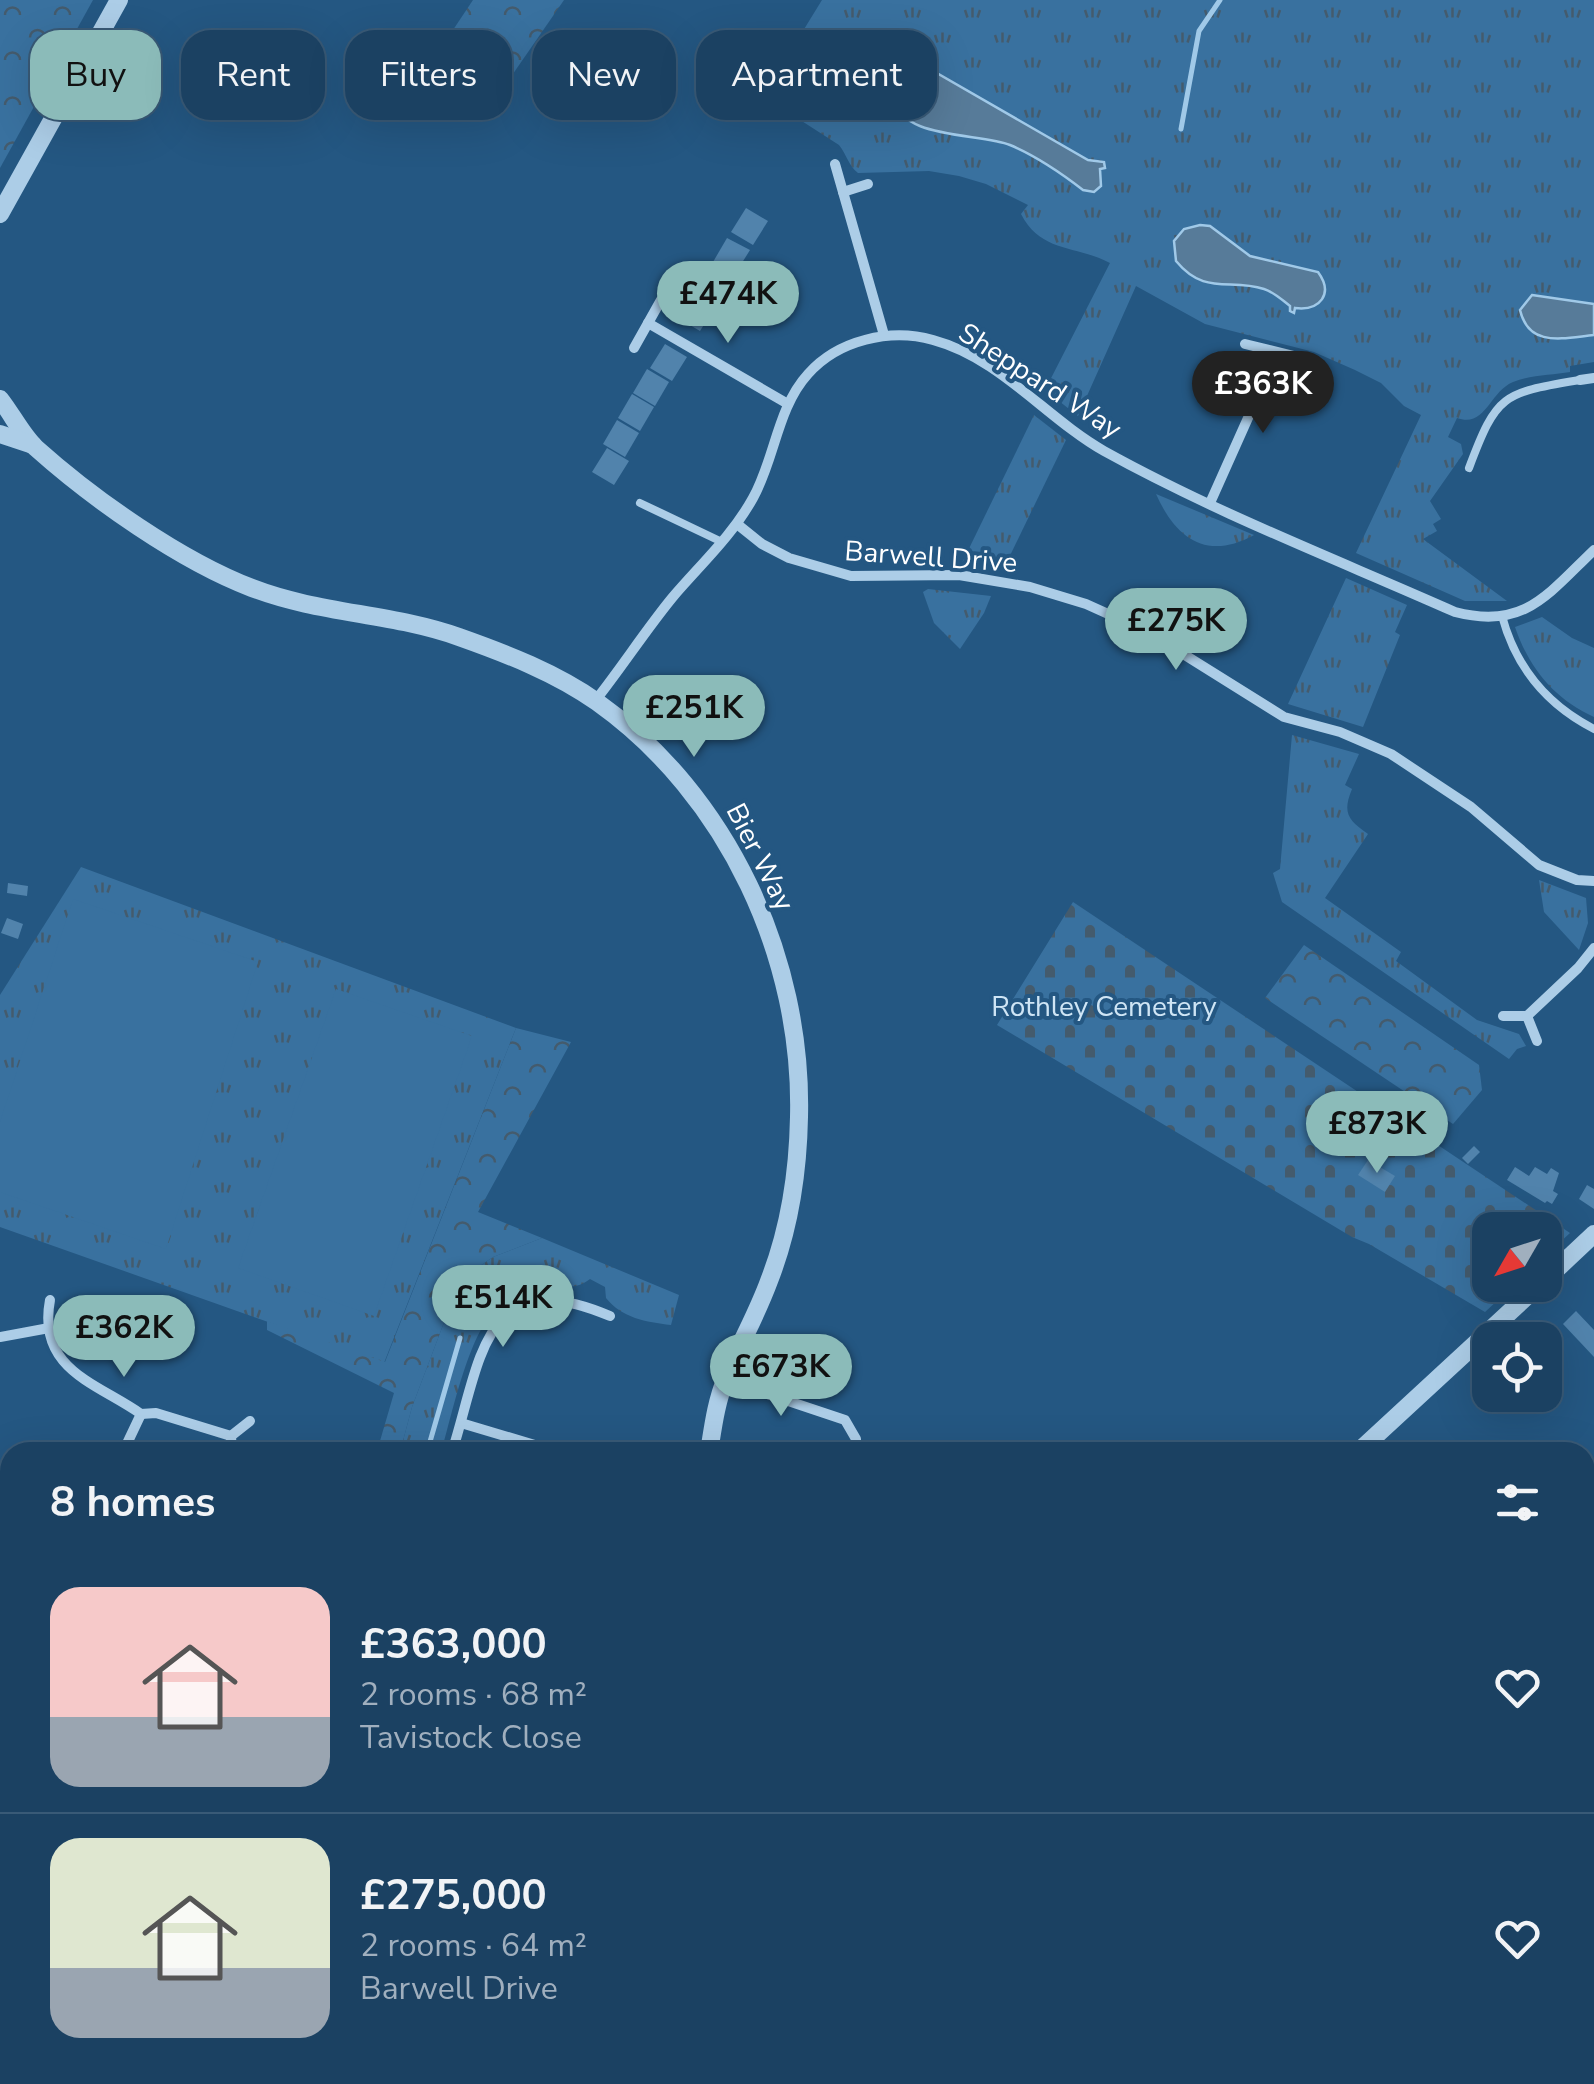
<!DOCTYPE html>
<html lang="en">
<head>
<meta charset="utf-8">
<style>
  :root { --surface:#1b4162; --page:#244868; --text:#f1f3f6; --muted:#a0afbe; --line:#395a77; --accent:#8bbbb9 }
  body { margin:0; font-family:"Nunito Sans",sans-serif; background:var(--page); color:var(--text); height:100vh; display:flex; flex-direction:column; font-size:38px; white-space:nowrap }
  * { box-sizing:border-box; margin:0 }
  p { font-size:32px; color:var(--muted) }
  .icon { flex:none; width:55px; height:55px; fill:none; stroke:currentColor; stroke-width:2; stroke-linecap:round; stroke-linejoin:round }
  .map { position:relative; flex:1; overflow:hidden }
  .drawer { position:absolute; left:0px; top:1442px; width:1595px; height:642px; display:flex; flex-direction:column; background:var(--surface); border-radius:30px 30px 0 0; box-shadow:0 10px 40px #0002,0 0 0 2px var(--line) }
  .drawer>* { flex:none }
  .guide { position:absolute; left:30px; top:30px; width:1000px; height:90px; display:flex; gap:20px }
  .needle { width:65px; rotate:231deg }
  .fabs { position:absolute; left:1472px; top:1212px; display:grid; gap:20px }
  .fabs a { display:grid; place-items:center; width:90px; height:90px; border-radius:20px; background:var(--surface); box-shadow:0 10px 40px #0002,0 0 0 2px var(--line); font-size:50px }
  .price { position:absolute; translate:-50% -85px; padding:0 22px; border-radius:35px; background:var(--accent); color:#111; font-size:32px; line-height:65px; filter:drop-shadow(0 2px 5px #0008) }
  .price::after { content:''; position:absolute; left:50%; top:60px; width:30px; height:22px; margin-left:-15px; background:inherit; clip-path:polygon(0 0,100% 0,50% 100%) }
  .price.current { background:#222; color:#fff }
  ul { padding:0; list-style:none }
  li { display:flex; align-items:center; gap:30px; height:250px; padding:0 50px }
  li+li { border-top:2px solid var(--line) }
  li span { display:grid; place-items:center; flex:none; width:280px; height:200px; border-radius:30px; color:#555 }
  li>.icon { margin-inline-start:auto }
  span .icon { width:120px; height:120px; fill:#fffc; stroke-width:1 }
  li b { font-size:42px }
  h2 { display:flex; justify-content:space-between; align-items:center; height:120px; padding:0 50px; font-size:42px }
  .pill { padding:0 35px; border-radius:30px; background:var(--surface); box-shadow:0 10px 40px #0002,0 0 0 2px var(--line); font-size:35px; line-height:90px }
  .pill.current { background:var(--accent); color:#111 }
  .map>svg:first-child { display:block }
  .grass { fill:url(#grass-tufts) }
  .forest { fill:url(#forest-crowns) }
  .cemetery { fill:url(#cemetery-stones) }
  .garden { fill:#39719f }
  .water { fill:#577b99; stroke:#a0c9e8; stroke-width:2.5 }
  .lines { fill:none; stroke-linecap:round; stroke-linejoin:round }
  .stream { stroke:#a0c9e8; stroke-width:5 }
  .building { fill:#5183ac }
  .service { stroke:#accde7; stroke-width:8 }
  .minor { stroke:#accde7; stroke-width:10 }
  .tertiary { stroke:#accde7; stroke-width:18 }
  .labels { text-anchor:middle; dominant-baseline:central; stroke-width:8; stroke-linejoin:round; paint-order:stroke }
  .street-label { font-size:28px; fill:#fff; stroke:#245782 }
  .park-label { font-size:28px; fill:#cfe5f5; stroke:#245782 }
</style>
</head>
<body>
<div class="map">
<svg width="1594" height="2084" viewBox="0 0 1594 2084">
  <defs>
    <pattern id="grass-tufts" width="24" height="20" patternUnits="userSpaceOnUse" patternTransform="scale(2.5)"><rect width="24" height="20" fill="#39719f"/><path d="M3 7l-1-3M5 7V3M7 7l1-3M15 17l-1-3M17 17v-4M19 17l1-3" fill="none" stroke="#445b6d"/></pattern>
    <pattern id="forest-crowns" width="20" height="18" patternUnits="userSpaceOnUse" patternTransform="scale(2.5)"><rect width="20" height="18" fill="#39719f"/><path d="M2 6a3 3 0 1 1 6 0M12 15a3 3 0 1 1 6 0" fill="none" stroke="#445b6d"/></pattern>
    <pattern id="cemetery-stones" width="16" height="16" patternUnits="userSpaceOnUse" patternTransform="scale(2.5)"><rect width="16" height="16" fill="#39719f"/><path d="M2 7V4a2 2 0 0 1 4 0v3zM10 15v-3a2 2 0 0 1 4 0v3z" fill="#445b6d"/></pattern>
  </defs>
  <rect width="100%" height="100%" fill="#245782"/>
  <g class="grass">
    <path d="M822,0H1594V362L1570,366V372C1552,375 1530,375 1513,382C1489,392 1486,428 1457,418L1448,437L1461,444L1463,454L1430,501L1441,519L1433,524L1437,531L1423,539L1507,601H1465L1356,553L1421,415L1404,406L1381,383L1355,370L1314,352L1205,324L1136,286L1078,416L1045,390L1110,263C1076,245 1041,253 1021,214L1028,205L986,184L959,176L929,171L858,173C848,165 847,155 839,145L763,96Z"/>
    <polygon points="1034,415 1066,440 1003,570 961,565"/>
    <path d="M1156,494L1254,535C1207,561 1176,539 1156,494Z"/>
    <polygon points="1346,578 1407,605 1395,632 1400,635 1363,727 1288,704"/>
    <polygon points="928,589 991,596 984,613 960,649 934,623 923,592"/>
    <path d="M1542,617L1572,638L1594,648V717C1554,699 1529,668 1515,627Z"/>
    <path d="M1292,735L1359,754L1345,785L1352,789C1342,813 1348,820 1368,834L1325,898L1401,952L1396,961L1477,1020L1519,1034L1526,1046L1517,1049L1509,1059L1282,902L1273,873L1280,869Z"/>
    <polygon points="81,867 516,1028 384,1363 0,1227 0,995"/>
    <polygon points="1539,880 1586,898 1588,923 1579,950 1544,912"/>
    <path d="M542,1238L679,1295L671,1325C646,1322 622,1318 606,1298L605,1287L590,1279C573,1293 551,1284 531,1290C521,1293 510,1297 502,1303C469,1327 453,1413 441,1452H400L412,1407L454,1296L464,1277L493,1257Z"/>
    <polygon points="0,1689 10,1693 10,1931 0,1927"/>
    <polygon points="1585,1763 1594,1764 1594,1960 1585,1959"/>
  </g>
  <g class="forest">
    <polygon points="0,0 93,0 0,168"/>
    <polygon points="473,0 564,0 506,84 437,54"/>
    <polygon points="1304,945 1479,1065 1482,1090 1453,1124 1265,998"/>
    <polygon points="516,1028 571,1042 478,1212 542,1238 493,1257 464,1277 454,1296 412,1407 400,1452 380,1441 394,1393 267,1330 267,1321 385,1362"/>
    <polygon points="1585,1674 1594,1674 1594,1764 1585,1763"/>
    <polygon points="0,1832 10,1838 10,1931 0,1927"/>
  </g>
  <polygon class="cemetery" points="1073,902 1570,1233 1545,1256 1545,1230 1490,1230 1490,1285 1514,1285 1485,1312 1369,1244 1352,1237 997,1025"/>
  <g class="garden">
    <polygon points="73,899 258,962 166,1249 0,1192 0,1122"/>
    <polygon points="336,989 472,1036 374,1316 238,1268"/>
  </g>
  <g class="water">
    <path d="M920,68H928L1088,160L1104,162L1105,168L1100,169L1101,186L1094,192L1083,190C1061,173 1036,156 1010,145C981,133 894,139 897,97C898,81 907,74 920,68Z"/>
    <path d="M1200,225L1210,226L1250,256L1318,272C1334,294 1320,311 1295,308L1294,313L1290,311V306C1282,300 1274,292 1264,289C1229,278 1205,296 1176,261L1174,241L1184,229Z"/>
    <path d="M1532,295L1594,304V335C1563,338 1529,348 1520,310Z"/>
    <polygon points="0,1735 10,1744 10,1838 0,1832"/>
  </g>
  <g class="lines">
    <g class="stream">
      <polyline points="1181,129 1199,31 1220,0"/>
      <polyline points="427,1452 460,1338"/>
    </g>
  </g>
  <g class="building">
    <polygon points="746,208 768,221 753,245 731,232"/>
    <polygon points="727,238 750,250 735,274 713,262"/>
    <polygon points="710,266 733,279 718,303 696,290"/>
    <polygon points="693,294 715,307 700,331 678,318"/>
    <polygon points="665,344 687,357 672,381 650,368"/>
    <polygon points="647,369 669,382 655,406 633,393"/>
    <polygon points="632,394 654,407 640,431 618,418"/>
    <polygon points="617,420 639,433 625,457 603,444"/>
    <polygon points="607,448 629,461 614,485 592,472"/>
    <polygon points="8,883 28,886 27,896 7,893"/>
    <polygon points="7,918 23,924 18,939 1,933"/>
    <polygon points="1474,1146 1480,1152 1468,1164 1462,1158"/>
    <polygon points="1368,1160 1395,1176 1385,1192 1358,1175"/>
    <polygon points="1515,1167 1529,1176 1535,1167 1547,1174 1551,1168 1559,1173 1553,1191 1558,1194 1552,1204 1547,1201 1545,1203 1507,1180"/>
    <polygon points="1587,1185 1594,1189 1594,1209 1579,1199"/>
    <polygon points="1576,1311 1594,1330 1594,1357 1563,1324"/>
  </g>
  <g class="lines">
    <g class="service">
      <path d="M1469,468C1497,393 1503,393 1580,380"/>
      <polyline points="640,503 722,542"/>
      <path d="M1502,616C1516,668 1547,705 1594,729"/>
    </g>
    <g class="minor">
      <polyline points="835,164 884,335"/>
      <polyline points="843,192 868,184"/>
      <polyline points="648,323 788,404"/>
      <polyline points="1245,344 1298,357"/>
      <polyline points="634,348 661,300"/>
      <polyline points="1580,380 1594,378"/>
      <polyline points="1210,503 1256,400 1271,351"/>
      <polyline points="737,524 762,544 789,558 851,576 959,575 1030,587 1086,604 1148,632 1284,717 1340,732 1391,754 1471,807 1539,865 1577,880 1594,881"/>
      <path d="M595,701C622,667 645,631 672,598C700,565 732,536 753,498C775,459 777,408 808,374C838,340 890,328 933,340C1000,358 1046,418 1104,451C1216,513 1338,560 1455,612C1524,630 1547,595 1594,550"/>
      <polyline points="1503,1016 1527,1016 1537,1041"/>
      <polyline points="1527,1016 1578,968 1594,948"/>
      <path d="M50,1300C37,1370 97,1383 141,1414L123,1452"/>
      <polyline points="0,1337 49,1328"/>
      <polyline points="725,1380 845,1420 856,1439 855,1452"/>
      <polyline points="141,1414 156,1413 231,1436"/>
      <polyline points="461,1423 558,1452"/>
      <polyline points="232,1452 231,1436 250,1421"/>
      <path d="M452,1452C481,1362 482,1261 610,1316"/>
      <polyline points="0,1508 10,1512"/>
      <polyline points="610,2075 619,2084"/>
      <polyline points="1041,2075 1042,2084"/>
      <polyline points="962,2084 968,2079 991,2075"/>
    </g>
    <g class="tertiary">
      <polyline points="0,214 119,0"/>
      <path d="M0,399C12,414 22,435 36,448C93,499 181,561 252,588C319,614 392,613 459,637C507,654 556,673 597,702C728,795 803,958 799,1117C798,1172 789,1230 769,1281C757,1314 739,1345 726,1378C716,1402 713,1427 709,1452"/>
      <polyline points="0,434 33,445"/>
      <polyline points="1545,1280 1594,1234"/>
      <polyline points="1358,1452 1539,1285"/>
      <polyline points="1464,2075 1487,2084"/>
      <polyline points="665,2084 675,2075"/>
    </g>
  </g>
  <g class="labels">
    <g class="street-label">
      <text transform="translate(1040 381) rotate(33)">Sheppard Way</text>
      <text transform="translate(931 557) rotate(4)">Barwell Drive</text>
      <text transform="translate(760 857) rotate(63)">Bier Way</text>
    </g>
    <g class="park-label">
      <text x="1104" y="1007">Rothley Cemetery</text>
    </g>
  </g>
</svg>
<div class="fabs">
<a><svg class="needle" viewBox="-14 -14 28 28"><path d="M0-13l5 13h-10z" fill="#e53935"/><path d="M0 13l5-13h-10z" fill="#a0afbe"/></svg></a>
<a><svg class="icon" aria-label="locate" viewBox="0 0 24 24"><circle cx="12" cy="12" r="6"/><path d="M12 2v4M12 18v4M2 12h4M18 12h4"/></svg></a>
</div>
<b class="price" style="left:728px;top:346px">£474K</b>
<b class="price current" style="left:1263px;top:436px">£363K</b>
<b class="price" style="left:1176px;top:673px">£275K</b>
<b class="price" style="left:694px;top:760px">£251K</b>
<b class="price" style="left:1377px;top:1176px">£873K</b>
<b class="price" style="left:503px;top:1350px">£514K</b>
<b class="price" style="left:124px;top:1380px">£362K</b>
<b class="price" style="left:781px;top:1419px">£673K</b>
<div class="guide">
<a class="pill current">Buy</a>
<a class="pill">Rent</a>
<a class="pill">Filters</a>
<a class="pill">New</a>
<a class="pill">Apartment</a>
</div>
<section class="drawer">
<h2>8 homes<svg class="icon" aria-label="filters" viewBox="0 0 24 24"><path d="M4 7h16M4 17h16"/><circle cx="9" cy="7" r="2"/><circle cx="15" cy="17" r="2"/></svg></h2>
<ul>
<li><span style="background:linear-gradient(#f6c9c9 65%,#9aa5b1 0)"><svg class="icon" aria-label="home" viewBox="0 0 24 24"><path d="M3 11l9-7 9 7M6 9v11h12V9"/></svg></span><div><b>£363,000</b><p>2 rooms · 68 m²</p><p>Tavistock Close</p></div><svg class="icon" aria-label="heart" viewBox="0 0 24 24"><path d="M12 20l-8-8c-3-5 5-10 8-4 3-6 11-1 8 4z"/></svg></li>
<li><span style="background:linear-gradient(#dfe7d0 65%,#9aa5b1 0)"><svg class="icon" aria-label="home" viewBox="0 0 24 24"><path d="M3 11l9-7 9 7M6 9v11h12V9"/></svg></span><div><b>£275,000</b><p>2 rooms · 64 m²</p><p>Barwell Drive</p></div><svg class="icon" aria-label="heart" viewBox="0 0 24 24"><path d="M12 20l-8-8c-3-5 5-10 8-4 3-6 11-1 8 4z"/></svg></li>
</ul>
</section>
</div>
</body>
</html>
